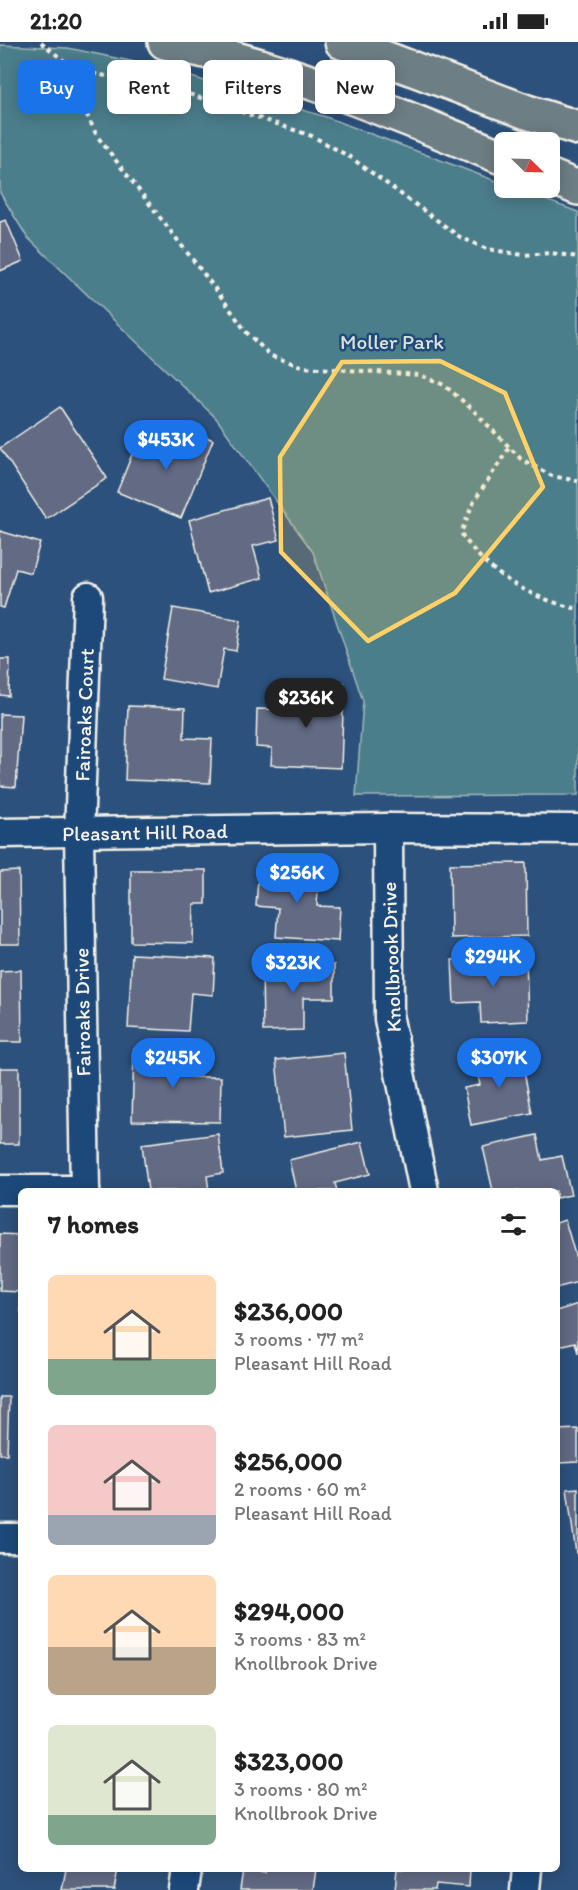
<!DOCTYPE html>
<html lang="en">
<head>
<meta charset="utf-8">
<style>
  :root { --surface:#fff; --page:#f2f2f2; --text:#222; --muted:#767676; --accent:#1a73e8 }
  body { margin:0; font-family:Itim,sans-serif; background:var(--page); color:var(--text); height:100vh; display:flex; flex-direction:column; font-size:22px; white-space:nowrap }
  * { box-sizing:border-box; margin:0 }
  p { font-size:20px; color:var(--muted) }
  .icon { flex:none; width:33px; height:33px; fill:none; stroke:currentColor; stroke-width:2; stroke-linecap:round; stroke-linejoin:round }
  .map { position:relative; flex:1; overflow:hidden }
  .sheet { position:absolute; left:18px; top:1146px; width:542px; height:684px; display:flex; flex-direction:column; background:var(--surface); border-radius:9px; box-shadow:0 3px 15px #0003 }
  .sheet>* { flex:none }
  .hud { position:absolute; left:18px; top:18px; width:543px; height:54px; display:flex; gap:12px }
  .needle { width:39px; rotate:113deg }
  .tools { position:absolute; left:494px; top:90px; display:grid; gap:12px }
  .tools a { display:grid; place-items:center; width:66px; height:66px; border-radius:9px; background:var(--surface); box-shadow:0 3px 15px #0003; font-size:30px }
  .price { position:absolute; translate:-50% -51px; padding:0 14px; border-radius:21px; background:var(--accent); color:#fff; font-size:20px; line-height:39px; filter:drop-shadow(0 2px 3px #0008) }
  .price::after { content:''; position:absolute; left:50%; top:36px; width:18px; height:14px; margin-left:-9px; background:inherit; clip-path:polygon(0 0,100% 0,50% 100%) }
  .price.selected { background:#222; color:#fff }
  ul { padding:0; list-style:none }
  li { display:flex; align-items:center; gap:18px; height:150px; padding:0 30px }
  li span { display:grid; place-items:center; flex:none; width:168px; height:120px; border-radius:9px; color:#555 }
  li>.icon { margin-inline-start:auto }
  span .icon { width:72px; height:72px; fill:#fffc; stroke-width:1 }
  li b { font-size:26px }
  h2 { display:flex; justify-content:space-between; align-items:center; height:72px; padding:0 30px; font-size:26px }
  .tag { padding:0 21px; border-radius:9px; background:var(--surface); box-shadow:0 3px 15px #0003; font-size:21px; line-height:54px }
  .tag.selected { background:var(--accent); color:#fff }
  .status { display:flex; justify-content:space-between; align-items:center; height:42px; padding:0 30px; background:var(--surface); direction:ltr }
  .status svg { height:16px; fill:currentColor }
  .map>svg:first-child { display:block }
  .green { fill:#4c7e8b; stroke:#a0b8ba; stroke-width:1.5 }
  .building { fill:#626b84; stroke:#f4f1e8; stroke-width:1.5 }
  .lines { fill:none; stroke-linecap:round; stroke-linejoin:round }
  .minor-casing { stroke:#f4f1e8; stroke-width:33 }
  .major-casing { stroke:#f4f1e8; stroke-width:38 }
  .path { stroke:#f4f1e8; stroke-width:4; stroke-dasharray:4.5 4.5; stroke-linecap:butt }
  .minor { stroke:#1f4a7a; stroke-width:28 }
  .major { stroke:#6d7e84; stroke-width:33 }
  .marked { fill:#ffd166; fill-opacity:0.2; stroke:#ffd166; stroke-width:4.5; stroke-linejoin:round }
  .labels { text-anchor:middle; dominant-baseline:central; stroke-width:5; stroke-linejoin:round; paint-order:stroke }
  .park-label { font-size:21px; fill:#dbe0da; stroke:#1f4a7a }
  .street-label { font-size:21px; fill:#f4f1e8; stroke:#1f4a7a }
</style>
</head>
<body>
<div class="status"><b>21:20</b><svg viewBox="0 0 49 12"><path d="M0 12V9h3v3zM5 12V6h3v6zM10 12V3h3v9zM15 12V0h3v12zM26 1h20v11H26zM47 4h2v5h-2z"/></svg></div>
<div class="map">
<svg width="578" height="1848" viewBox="0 0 578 1848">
  <rect width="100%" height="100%" fill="#2c517c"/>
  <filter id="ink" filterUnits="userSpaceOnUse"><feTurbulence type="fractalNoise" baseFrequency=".0167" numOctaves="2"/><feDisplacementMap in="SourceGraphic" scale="12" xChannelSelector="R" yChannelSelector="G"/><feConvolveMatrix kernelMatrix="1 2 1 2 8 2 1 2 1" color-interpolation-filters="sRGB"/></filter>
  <g filter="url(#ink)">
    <polygon class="green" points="0,3 68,6 154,24 326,75 504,142 504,146 513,146 578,170 578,753 356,754 363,659 313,510 216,376 27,195 0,151"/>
    <g class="building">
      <polygon points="6,178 23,219 0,229 0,180"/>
      <polygon points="60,365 107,436 46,477 0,406"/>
      <polygon points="179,383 213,398 181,476 117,450 139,395 169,408"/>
      <polygon points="268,456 279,498 253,504 262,536 208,551 189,478"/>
      <polygon points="0,489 40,501 31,531 16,527 4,566 0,565"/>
      <polygon points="173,566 241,578 236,609 224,607 217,647 161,637"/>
      <polygon points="0,617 10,617 9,654 0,653"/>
      <polygon points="305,640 344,641 341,726 271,723 272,706 256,705 257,667 304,668"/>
      <polygon points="128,664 185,666 184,696 212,697 210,741 125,738"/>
      <polygon points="0,672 21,673 16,745 0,744"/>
      <polygon points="526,821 527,894 451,896 450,822"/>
      <polygon points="259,824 319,828 317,864 340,865 338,899 276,895 278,866 256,864"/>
      <polygon points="131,828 206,828 206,862 194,862 193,901 131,900"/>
      <polygon points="19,829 20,902 0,902 0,830"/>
      <polygon points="132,912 215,916 213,953 191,951 188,989 128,986"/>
      <polygon points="526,916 528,979 481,981 480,960 454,961 452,918"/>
      <polygon points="334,923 334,956 303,956 303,988 263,989 262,925"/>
      <polygon points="21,928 22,1000 0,1000 0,929"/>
      <polygon points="134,1007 192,1007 192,1035 221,1035 220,1080 132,1079"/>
      <polygon points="520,1008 532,1071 471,1083 464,1046 480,1043 475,1016"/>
      <polygon points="344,1011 352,1088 284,1095 276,1018"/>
      <rect x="0" y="1026" width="19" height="76"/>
      <polygon points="218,1092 223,1131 207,1134 209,1149 148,1149 142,1102"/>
      <polygon points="537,1093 542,1118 562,1114 571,1153 556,1156 556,1149 493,1149 483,1105"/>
      <polygon points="362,1100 370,1132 335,1141 337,1149 296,1149 289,1118"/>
      <polygon points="565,1178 578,1223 578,1240 556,1246 556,1181"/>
      <polygon points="0,1192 21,1193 21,1271 20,1250 0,1249"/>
      <polygon points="578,1262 578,1311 575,1300 556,1305 556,1269"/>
      <polygon points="0,1355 9,1355 7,1412 0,1412"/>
      <polygon points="578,1387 578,1420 559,1421 557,1388"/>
      <polygon points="578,1446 578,1511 576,1511 567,1447"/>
      <polygon points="66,1827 118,1827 114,1848 116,1848 62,1848"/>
      <polygon points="265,1827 316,1827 313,1848 240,1848 243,1828 265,1831"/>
      <polygon points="397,1827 470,1827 469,1845 436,1842 435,1848 395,1848"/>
    </g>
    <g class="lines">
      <defs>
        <g id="minor">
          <polyline points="388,786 389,977 424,1149"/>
          <polyline points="0,791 388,786 578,787"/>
          <polyline points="0,1148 85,1148"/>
          <polyline points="85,1149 79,792 88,555"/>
          <polyline points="0,1496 21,1496"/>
          <polyline points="184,1848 187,1827"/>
          <polyline points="525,1848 527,1827"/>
        </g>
        <g id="major">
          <path d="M165,0C282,23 394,71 504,116"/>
          <polyline points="342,0 527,70 578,86"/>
          <polyline points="549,134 578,146"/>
        </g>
      </defs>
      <use href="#minor" class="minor-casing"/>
      <use href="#major" class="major-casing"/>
      <g class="path">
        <polyline points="41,0 75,28 79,56 97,94 220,253 247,291 271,314 304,325 420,333 444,343 472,367 521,417 552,434 578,439"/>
        <polyline points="75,28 174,47 312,94 350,115 460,195 487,207 523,213 551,211 578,215"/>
        <path d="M509,406L473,461L461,491C488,533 530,556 578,567"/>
      </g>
      <use href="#minor" class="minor"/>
      <use href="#major" class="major"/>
    </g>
  </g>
  <path class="marked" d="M440,319L505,351L543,445L455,551L368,599L281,510L280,415L342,320Z"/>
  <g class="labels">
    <g class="park-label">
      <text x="392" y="299">Moller Park</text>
    </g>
    <g class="street-label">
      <text transform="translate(84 673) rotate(-88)">Fairoaks Court</text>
      <text transform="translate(145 790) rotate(-1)">Pleasant Hill Road</text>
      <text transform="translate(391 915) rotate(-92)">Knollbrook Drive</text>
      <text transform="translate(82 970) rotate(-91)">Fairoaks Drive</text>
    </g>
  </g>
</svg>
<div class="tools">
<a><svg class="needle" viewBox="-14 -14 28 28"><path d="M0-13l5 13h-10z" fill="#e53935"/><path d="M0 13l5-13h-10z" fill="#767676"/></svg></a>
</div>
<b class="price" style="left:166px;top:429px">$453K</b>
<b class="price selected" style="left:306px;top:687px">$236K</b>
<b class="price" style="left:297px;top:862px">$256K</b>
<b class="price" style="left:493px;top:946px">$294K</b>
<b class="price" style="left:293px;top:952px">$323K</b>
<b class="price" style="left:173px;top:1047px">$245K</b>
<b class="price" style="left:499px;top:1047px">$307K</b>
<div class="hud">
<a class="tag selected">Buy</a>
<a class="tag">Rent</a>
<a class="tag">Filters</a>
<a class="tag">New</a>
</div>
<section class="sheet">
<h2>7 homes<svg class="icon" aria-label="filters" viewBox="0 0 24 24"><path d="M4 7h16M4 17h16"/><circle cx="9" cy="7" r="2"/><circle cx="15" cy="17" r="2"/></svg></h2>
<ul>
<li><span style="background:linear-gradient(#ffd9b3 70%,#7fa58c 0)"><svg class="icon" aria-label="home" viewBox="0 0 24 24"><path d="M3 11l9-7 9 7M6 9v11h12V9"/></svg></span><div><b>$236,000</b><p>3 rooms · 77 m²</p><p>Pleasant Hill Road</p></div></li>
<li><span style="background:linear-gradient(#f6c9c9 75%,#9aa5b1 0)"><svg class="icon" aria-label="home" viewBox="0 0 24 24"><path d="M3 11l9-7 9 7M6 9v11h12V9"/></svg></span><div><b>$256,000</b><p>2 rooms · 60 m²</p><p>Pleasant Hill Road</p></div></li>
<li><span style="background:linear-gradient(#ffd9b3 60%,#b9a48a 0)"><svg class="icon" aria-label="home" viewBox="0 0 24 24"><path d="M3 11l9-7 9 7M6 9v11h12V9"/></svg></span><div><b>$294,000</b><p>3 rooms · 83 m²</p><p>Knollbrook Drive</p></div></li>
<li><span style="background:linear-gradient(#dfe7d0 75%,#7fa58c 0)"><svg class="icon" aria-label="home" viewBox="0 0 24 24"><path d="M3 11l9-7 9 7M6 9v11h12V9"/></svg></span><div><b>$323,000</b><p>3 rooms · 80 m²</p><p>Knollbrook Drive</p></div></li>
</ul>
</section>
</div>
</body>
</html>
